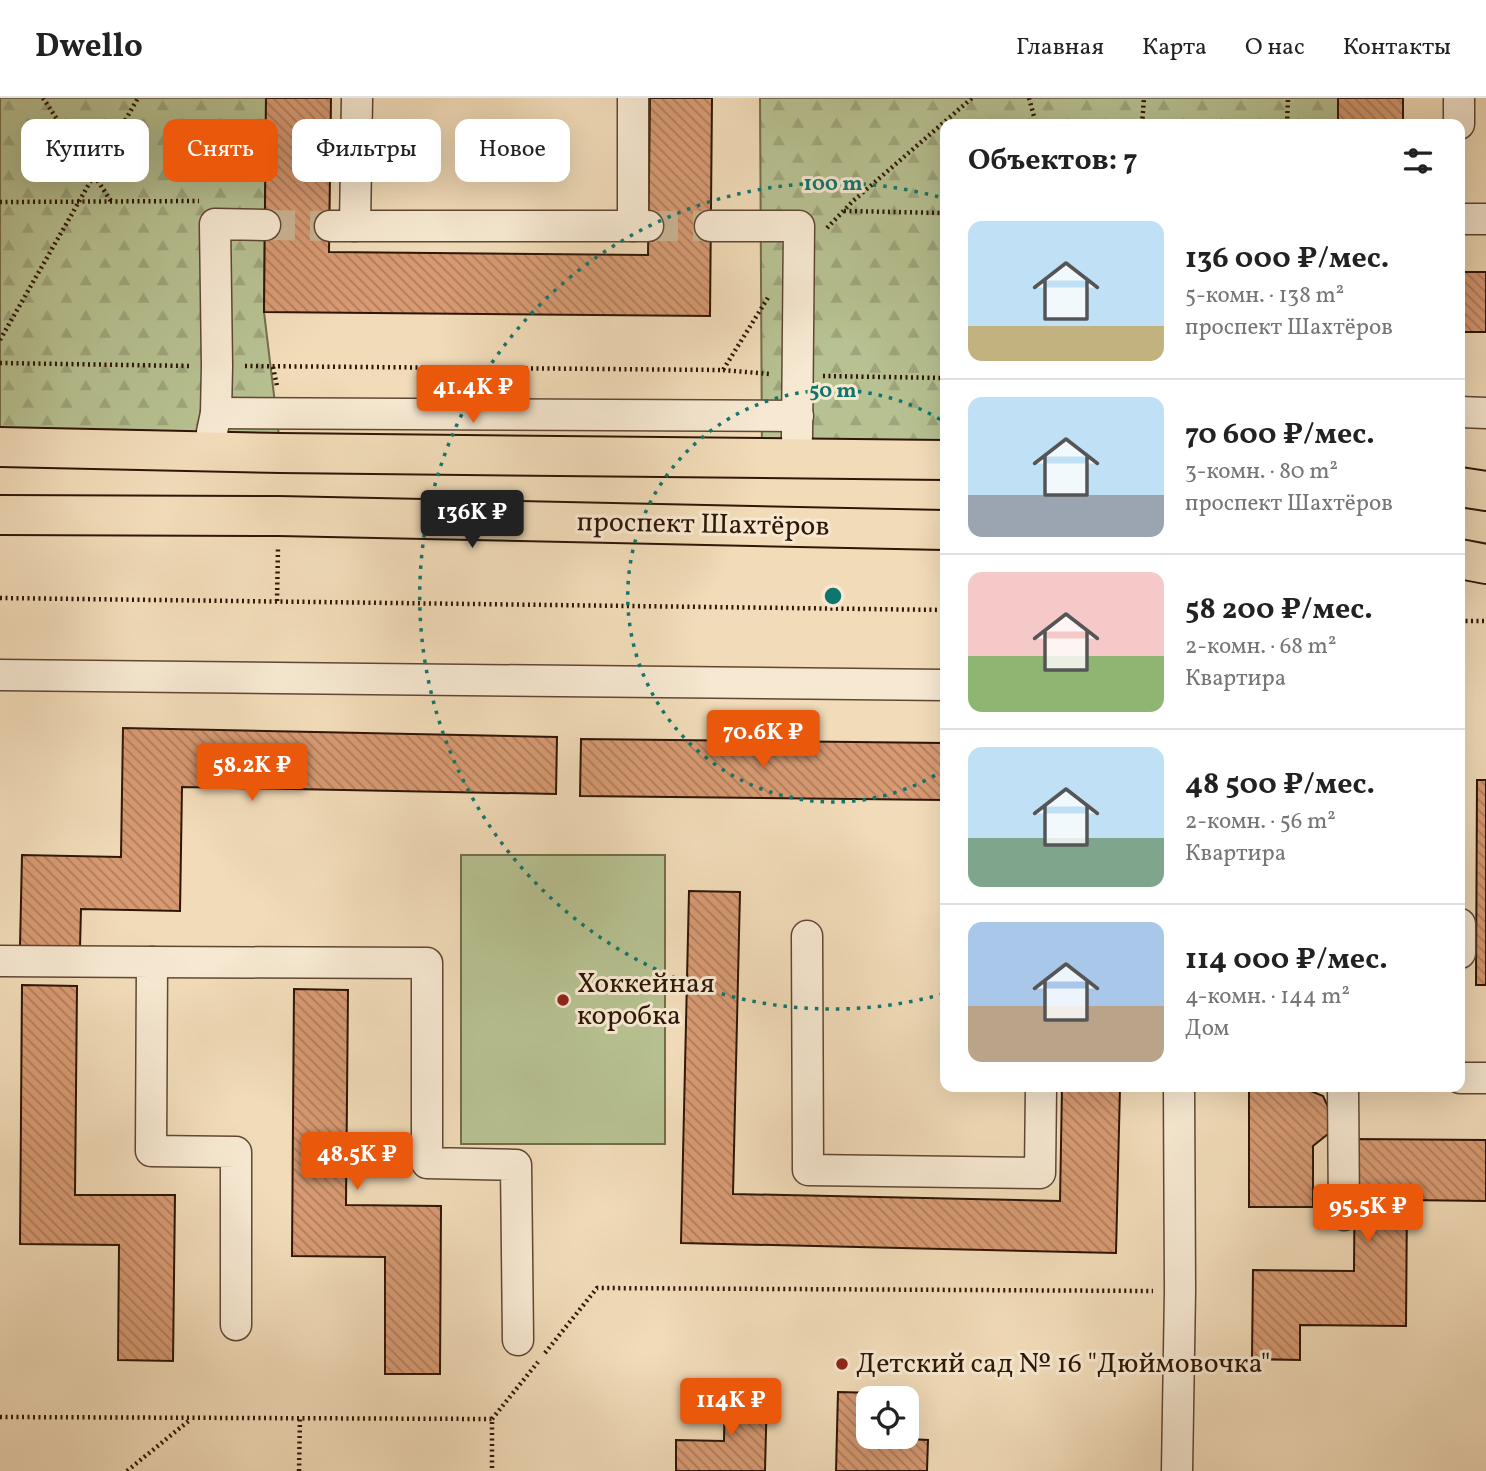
<!DOCTYPE html>
<html lang="ru">
<head>
<meta charset="utf-8">
<style>
  :root { --surface:#fff; --page:#f2f2f2; --text:#222; --muted:#767676; --line:#e0e0e0; --accent:#ea580c }
  body { margin:0; font-family:Vollkorn,serif; background:var(--page); color:var(--text); height:100vh; display:flex; flex-direction:column; font-size:26px; white-space:nowrap }
  * { box-sizing:border-box; margin:0 }
  p { font-size:23px; color:var(--muted) }
  .icon { flex:none; width:38px; height:38px; fill:none; stroke:currentColor; stroke-width:2; stroke-linecap:round; stroke-linejoin:round }
  .map { position:relative; flex:1; overflow:hidden }
  .panel { position:absolute; left:940px; top:21px; width:525px; height:973px; display:flex; flex-direction:column; background:var(--surface); border-radius:14px; box-shadow:0 7px 28px #0002 }
  .panel>* { flex:none }
  .top-card { position:absolute; left:21px; top:21px; width:665px; height:63px; display:flex; gap:14px }
  .buttons { position:absolute; left:856px; top:1288px; display:grid; gap:14px }
  .buttons a { display:grid; place-items:center; width:63px; height:63px; border-radius:14px; background:var(--surface); box-shadow:0 7px 28px #0002; font-size:35px }
  .price { position:absolute; translate:-50% -60px; padding:0 16px; border-radius:7px; background:var(--accent); color:#fff; font-size:23px; line-height:46px; filter:drop-shadow(0 2px 4px #0008) }
  .price::after { content:''; position:absolute; left:50%; top:42px; width:21px; height:16px; margin-left:-10px; background:inherit; clip-path:polygon(0 0,100% 0,50% 100%) }
  .price.active { background:#222; color:#fff }
  ul { padding:0; list-style:none }
  li { display:flex; align-items:center; gap:21px; height:175px; padding:0 28px }
  li+li { border-top:2px solid var(--line) }
  li span { display:grid; place-items:center; flex:none; width:196px; height:140px; border-radius:14px; color:#555 }
  li>.icon { margin-inline-start:auto }
  span .icon { width:84px; height:84px; fill:#fffc; stroke-width:1 }
  li b { font-size:30px }
  h2 { display:flex; justify-content:space-between; align-items:center; height:84px; padding:0 28px; font-size:30px }
  .pill { padding:0 24px; border-radius:14px; background:var(--surface); box-shadow:0 7px 28px #0002; font-size:24px; line-height:63px }
  .pill.active { background:var(--accent); color:#fff }
  header { display:flex; align-items:center; gap:42px; box-sizing:border-box; height:98px; padding:0 35px; background:var(--surface); border-bottom:2px solid var(--line) }
  header strong { font-size:33px }
  nav { display:flex; gap:38px; margin-inline-start:auto; font-size:24px }
  .map>svg:first-child { display:block }
  .forest { fill:url(#forest-firs); stroke:#736c4b; stroke-width:2 }
  .garden { fill:#b7c191; stroke:#736c4b; stroke-width:2 }
  .building { fill:url(#building-back-hatch); stroke:#2f1605; stroke-width:2 }
  .lines { fill:none; stroke-linecap:round; stroke-linejoin:round }
  .minor-tunnel { stroke:#cab494; stroke-width:30; stroke-dasharray:30 15; stroke-linecap:butt }
  .minor-casing { stroke:#604732; stroke-width:33 }
  .major-casing { stroke:#2f1605; stroke-width:42 }
  .path { stroke:#2f1605; stroke-width:4.5; stroke-dasharray:2 3.5; stroke-linecap:butt }
  .minor { stroke:#f6e8d1; stroke-width:30 }
  .major { stroke:#f1dbb8; stroke-width:38 }
  .ring { fill:none; stroke:#0f766e; stroke-width:3.5; stroke-dasharray:3.5 7 }
  .poi-dot { fill:#8f2418; stroke:#f6e8d1; stroke-width:2.5 }
  .labels { text-anchor:middle; dominant-baseline:central; stroke-width:6; stroke-linejoin:round; paint-order:stroke }
  .street-label { font-size:28px; fill:#2f1605; stroke:#f6e8d1 }
  .poi-label { font-size:28px; fill:#2f1605; stroke:#f6e8d1; text-anchor:start }
  .centre { fill:#0f766e; stroke:#f6e8d1; stroke-width:3.5 }
  .ring-label { font-size:21px; text-anchor:middle; font-weight:bold; fill:#0f766e; stroke:#f6e8d1; stroke-width:6; stroke-linejoin:round; paint-order:stroke }
</style>
</head>
<body>
<header>
<strong>Dwello</strong>
<nav><a>Главная</a><a>Карта</a><a>О нас</a><a>Контакты</a></nav>
</header>
<div class="map">
<svg width="1486" height="1373" viewBox="0 0 1486 1373">
  <defs>
    <pattern id="forest-firs" width="22" height="20" patternUnits="userSpaceOnUse" patternTransform="scale(1.75)"><rect width="22" height="20" fill="#b7c191"/><path d="M5 1l3.5 6h-7zM16 11l3.5 6h-7z" fill="#9ea57c"/></pattern>
    <pattern id="building-back-hatch" width="6" height="6" patternUnits="userSpaceOnUse" patternTransform="scale(1.75)"><rect width="6" height="6" fill="#d79a72"/><path d="M-1 5l2 2M0 0l6 6M5-1l2 2" fill="none" stroke="#af7d5c"/></pattern>
  </defs>
  <rect width="100%" height="100%" fill="#f1dbb8"/>
  <filter id="stains"><feTurbulence type="fractalNoise" baseFrequency=".00286" numOctaves="4"/><feColorMatrix values="0 0 0 0 .2 0 0 0 0 .09 0 0 0 0 .02 0 0 0 .5 -.17"/></filter>
  <radialGradient id="worn" r=".72"><stop offset=".6" stop-color="#630" stop-opacity="0"/><stop offset="1" stop-color="#630" stop-opacity=".3"/></radialGradient>
  <g class="forest">
    <polygon points="0,0 266,0 264,214 281,355 0,348"/>
    <polygon points="760,0 1338,0 1338,26 945,26 945,362 762,360"/>
  </g>
  <rect class="garden" x="461" y="757" width="204" height="289"/>
  <g class="building">
    <polygon points="266,0 331,0 329,154 648,157 650,0 712,0 710,218 264,214"/>
    <rect x="1338" y="0" width="65" height="26"/>
    <rect x="518" y="38" width="27" height="43"/>
    <rect x="1460" y="174" width="26" height="60"/>
    <polygon points="123,630 557,639 556,696 182,689 180,813 81,811 80,850 20,849 22,757 121,759"/>
    <polygon points="581,641 945,645 945,702 580,698"/>
    <polygon points="1477,682 1486,682 1486,887 1476,887"/>
    <polygon points="689,793 740,794 733,1096 1060,1103 1062,989 1120,989 1116,1155 681,1145"/>
    <polygon points="22,887 77,888 75,1097 175,1097 173,1263 118,1262 119,1147 20,1146"/>
    <polygon points="294,891 348,892 346,1107 441,1108 440,1276 385,1276 385,1159 292,1158"/>
    <polygon points="1249,991 1306,991 1323,998 1329,1011 1328,1036 1313,1048 1313,1109 1249,1109"/>
    <polygon points="1355,1041 1486,1042 1486,1103 1407,1102 1406,1228 1300,1227 1300,1262 1252,1261 1253,1172 1354,1173"/>
    <polygon points="725,1292 767,1293 765,1373 676,1373 676,1342 724,1343"/>
    <polygon points="838,1294 878,1295 878,1300 868,1300 868,1339 928,1342 927,1373 836,1373"/>
  </g>
  <g class="lines">
    <g class="minor-tunnel">
      <polyline points="265,127 330,128"/>
      <polyline points="648,128 710,128"/>
    </g>
    <defs>
      <g id="minor">
        <polyline points="1459,26 1459,0"/>
        <polyline points="1460,121 1486,121"/>
        <polyline points="330,128 648,128"/>
        <polyline points="355,128 357,0"/>
        <polyline points="633,128 633,0"/>
        <polyline points="710,128 799,128 797,339"/>
        <polyline points="1460,314 1486,315"/>
        <polyline points="216,315 798,318"/>
        <polyline points="212,334 216,315 217,268 215,126 265,127"/>
        <polyline points="0,577 945,587"/>
        <polyline points="1460,826 1460,855"/>
        <polyline points="807,838 808,1072 1040,1075 1041,989"/>
        <polyline points="0,863 152,864 151,1053 236,1054 236,1227"/>
        <polyline points="152,864 427,865 427,1065 516,1067 518,1242"/>
        <polyline points="1460,980 1486,980"/>
        <polyline points="1343,989 1344,1117"/>
        <polyline points="1177,1373 1180,1193 1179,989"/>
      </g>
      <g id="major">
        <polyline points="0,349 281,355 945,362"/>
        <polyline points="1460,389 1486,393"/>
        <polyline points="0,417 279,418 945,432"/>
        <polyline points="1460,461 1486,466"/>
      </g>
    </defs>
    <use href="#minor" class="minor-casing"/>
    <use href="#major" class="major-casing"/>
    <g class="path">
      <polyline points="43,0 111,103"/>
      <polyline points="1029,0 1036,26"/>
      <polyline points="1142,26 1144,0"/>
      <polyline points="1287,26 1288,0"/>
      <polyline points="0,104 199,103"/>
      <polyline points="844,113 945,115"/>
      <polyline points="827,130 853,103 972,0"/>
      <polyline points="0,242 138,0"/>
      <polyline points="0,265 191,268"/>
      <polyline points="245,268 723,272 769,198"/>
      <polyline points="273,269 277,288"/>
      <polyline points="723,272 769,276"/>
      <polyline points="823,278 945,280"/>
      <polyline points="0,500 945,512"/>
      <polyline points="277,503 278,450"/>
      <polyline points="1460,523 1486,523"/>
      <polyline points="545,1255 597,1190 1153,1193"/>
      <polyline points="0,1319 492,1321 492,1373"/>
      <polyline points="492,1321 538,1264"/>
      <polyline points="127,1373 191,1321"/>
      <polyline points="299,1373 300,1320"/>
    </g>
    <use href="#minor" class="minor"/>
    <use href="#major" class="major"/>
  </g>
  <g class="ring">
    <path d="M944 672A206 206 0 1 1 944 324"/>
    <path d="M943 896A413 413 0 1 1 943 100"/>
  </g>
  <g class="poi-dot">
    <circle cx="563" cy="902" r="7"/>
    <circle cx="842" cy="1266" r="7"/>
  </g>
  <g class="labels">
    <g class="street-label">
      <text transform="translate(703 427) rotate(1)">проспект Шахтёров</text>
    </g>
    <g class="poi-label">
      <text x="577" y="886">Хоккейная<tspan x="577" dy="32">коробка</tspan></text>
      <text x="856" y="1266">Детский сад № 16 "Дюймовочка"</text>
    </g>
  </g>
  <circle cx="833" cy="498" r="10" class="centre"/>
  <g class="ring-label">
    <text x="833" y="92">100 m</text>
    <text x="833" y="299">50 m</text>
  </g>
  <rect width="100%" height="100%" filter="url(#stains)"/>
  <rect width="100%" height="100%" fill="url(#worn)"/>
</svg>
<div class="buttons">
<a><svg class="icon" aria-label="locate" viewBox="0 0 24 24"><circle cx="12" cy="12" r="6"/><path d="M12 2v4M12 18v4M2 12h4M18 12h4"/></svg></a>
</div>
<b class="price" style="left:473px;top:327px">41.4K ₽</b>
<b class="price active" style="left:472px;top:452px">136K ₽</b>
<b class="price" style="left:763px;top:672px">70.6K ₽</b>
<b class="price" style="left:252px;top:705px">58.2K ₽</b>
<b class="price" style="left:357px;top:1094px">48.5K ₽</b>
<b class="price" style="left:1368px;top:1146px">95.5K ₽</b>
<b class="price" style="left:731px;top:1340px">114K ₽</b>
<div class="top-card">
<a class="pill">Купить</a>
<a class="pill active">Снять</a>
<a class="pill">Фильтры</a>
<a class="pill">Новое</a>
</div>
<section class="panel">
<h2>Объектов: 7<svg class="icon" aria-label="filters" viewBox="0 0 24 24"><path d="M4 7h16M4 17h16"/><circle cx="9" cy="7" r="2"/><circle cx="15" cy="17" r="2"/></svg></h2>
<ul>
<li><span style="background:linear-gradient(#bfe0f5 75%,#c2b280 0)"><svg class="icon" aria-label="home" viewBox="0 0 24 24"><path d="M3 11l9-7 9 7M6 9v11h12V9"/></svg></span><div><b>136 000 ₽/мес.</b><p>5-комн. · 138 m²</p><p>проспект Шахтёров</p></div></li>
<li><span style="background:linear-gradient(#bfe0f5 70%,#9aa5b1 0)"><svg class="icon" aria-label="home" viewBox="0 0 24 24"><path d="M3 11l9-7 9 7M6 9v11h12V9"/></svg></span><div><b>70 600 ₽/мес.</b><p>3-комн. · 80 m²</p><p>проспект Шахтёров</p></div></li>
<li><span style="background:linear-gradient(#f6c9c9 60%,#8fb573 0)"><svg class="icon" aria-label="home" viewBox="0 0 24 24"><path d="M3 11l9-7 9 7M6 9v11h12V9"/></svg></span><div><b>58 200 ₽/мес.</b><p>2-комн. · 68 m²</p><p>Квартира</p></div></li>
<li><span style="background:linear-gradient(#bfe0f5 65%,#7fa58c 0)"><svg class="icon" aria-label="home" viewBox="0 0 24 24"><path d="M3 11l9-7 9 7M6 9v11h12V9"/></svg></span><div><b>48 500 ₽/мес.</b><p>2-комн. · 56 m²</p><p>Квартира</p></div></li>
<li><span style="background:linear-gradient(#a9c7e8 60%,#b9a48a 0)"><svg class="icon" aria-label="home" viewBox="0 0 24 24"><path d="M3 11l9-7 9 7M6 9v11h12V9"/></svg></span><div><b>114 000 ₽/мес.</b><p>4-комн. · 144 m²</p><p>Дом</p></div></li>
</ul>
</section>
</div>
</body>
</html>
